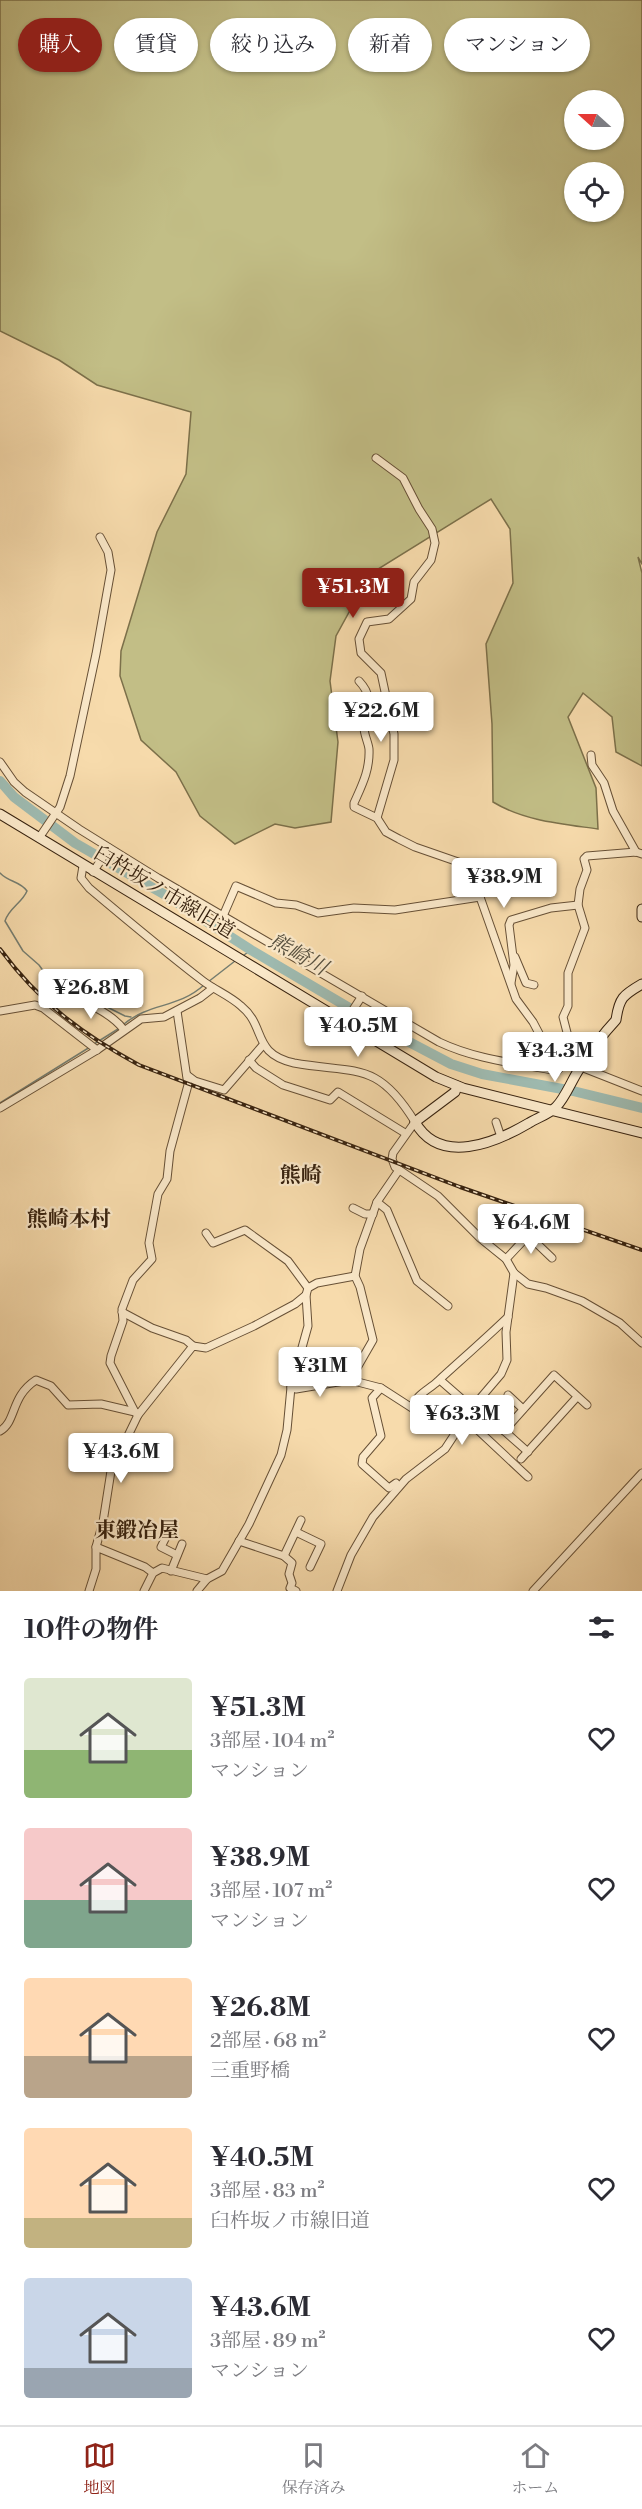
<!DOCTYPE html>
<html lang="ja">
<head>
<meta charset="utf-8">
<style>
  :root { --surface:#fff; --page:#f7f7f7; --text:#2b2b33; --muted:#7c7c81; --line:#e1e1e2; --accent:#8f2418 }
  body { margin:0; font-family:"Libre Bodoni","Noto Serif JP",serif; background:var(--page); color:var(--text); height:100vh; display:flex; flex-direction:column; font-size:22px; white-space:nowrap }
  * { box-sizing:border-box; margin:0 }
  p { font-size:20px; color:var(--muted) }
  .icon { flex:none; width:33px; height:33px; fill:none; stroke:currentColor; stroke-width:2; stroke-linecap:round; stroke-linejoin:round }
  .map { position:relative; height:1591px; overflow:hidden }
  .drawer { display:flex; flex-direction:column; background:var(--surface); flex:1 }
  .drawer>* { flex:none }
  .hud { position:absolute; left:18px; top:18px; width:606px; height:54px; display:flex; gap:12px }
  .needle { width:39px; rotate:291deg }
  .tools { position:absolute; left:564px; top:90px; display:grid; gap:12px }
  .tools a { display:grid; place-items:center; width:60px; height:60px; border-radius:50%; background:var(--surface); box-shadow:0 2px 4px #0004; font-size:30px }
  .price { position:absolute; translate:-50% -51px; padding:0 14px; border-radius:6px; background:#fff; color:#222; font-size:20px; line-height:39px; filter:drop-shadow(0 2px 3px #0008) }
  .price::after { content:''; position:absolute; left:50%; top:36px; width:18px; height:14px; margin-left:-9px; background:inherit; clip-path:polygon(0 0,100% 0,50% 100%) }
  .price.on { background:var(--accent); color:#fff }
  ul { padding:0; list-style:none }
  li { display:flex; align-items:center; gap:18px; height:150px; padding:0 24px }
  li span { display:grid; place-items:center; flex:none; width:168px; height:120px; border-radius:6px; color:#555 }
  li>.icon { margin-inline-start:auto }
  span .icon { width:72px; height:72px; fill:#fffc; stroke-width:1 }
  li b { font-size:26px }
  h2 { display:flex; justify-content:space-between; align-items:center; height:72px; padding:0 24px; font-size:26px }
  .tag { padding:0 21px; border-radius:27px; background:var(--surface); box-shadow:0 2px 4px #0004; font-size:21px; line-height:54px }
  .tag.on { background:var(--accent); color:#fff }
  .tab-bar { display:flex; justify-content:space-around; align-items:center; height:84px; border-top:2px solid var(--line); background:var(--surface); font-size:16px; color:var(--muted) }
  .tab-bar a { display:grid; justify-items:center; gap:3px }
  .tab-bar .on { color:var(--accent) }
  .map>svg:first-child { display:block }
  .green { fill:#c2be86; stroke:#7c704a; stroke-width:1.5; fill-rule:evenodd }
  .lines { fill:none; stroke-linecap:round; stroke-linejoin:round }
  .stream { stroke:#757d70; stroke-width:1.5 }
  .river { stroke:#9ebab0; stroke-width:10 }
  .street-casing { stroke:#675036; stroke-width:9 }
  .secondary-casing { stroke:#37220f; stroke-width:11 }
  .street { stroke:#fae8c9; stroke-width:7 }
  .secondary { stroke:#fae8c9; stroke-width:9 }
  .rail-casing { stroke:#37220f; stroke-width:4 }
  .rail { stroke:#fae8c9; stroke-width:1.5; stroke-dasharray:4.5; stroke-linecap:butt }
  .labels { text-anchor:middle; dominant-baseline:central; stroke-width:4.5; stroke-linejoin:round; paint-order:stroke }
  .street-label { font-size:20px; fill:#37220f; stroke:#fae8c9 }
  .water-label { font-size:21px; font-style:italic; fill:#56503f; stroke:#fae8c9 }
  .neighbourhood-label { font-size:21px; font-weight:bold; fill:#37220f; stroke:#fae8c9 }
</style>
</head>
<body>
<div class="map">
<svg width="642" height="1591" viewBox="0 0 642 1591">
  <rect width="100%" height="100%" fill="#f7dbac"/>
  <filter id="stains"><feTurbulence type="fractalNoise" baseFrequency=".00333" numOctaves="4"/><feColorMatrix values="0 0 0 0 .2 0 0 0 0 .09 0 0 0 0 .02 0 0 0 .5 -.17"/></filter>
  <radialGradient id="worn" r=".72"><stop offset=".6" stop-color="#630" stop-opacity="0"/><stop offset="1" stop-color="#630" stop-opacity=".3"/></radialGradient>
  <path class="green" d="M0,0H642V564L638,557L642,573V766L616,752L612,717L583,693L568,717L596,788L598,829C563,824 524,821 493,802L492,724L486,644L513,583L510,529L491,499L370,574L336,636L330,681L338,742L331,822L295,828L275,824L235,844L200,816L176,772L141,740L120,676L121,651L157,532L186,474L191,412L97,385L59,360L0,331ZM574,100H614V140H574ZM574,172H614V212H574Z"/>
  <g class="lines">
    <g class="stream">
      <path d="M0,873C8,882 20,881 27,891C22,903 9,908 5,921L23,951L39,965L54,986L81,994L125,1016L131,1017"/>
      <polyline points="244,955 251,950"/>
      <polyline points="208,982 235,961"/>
      <path d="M124,1024C151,1002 177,1009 204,985"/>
      <polyline points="94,1044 118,1029"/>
      <polyline points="0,1103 90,1047"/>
    </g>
    <polyline class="river" points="0,781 14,797 75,843 167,896 251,950 392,1033 451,1064 482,1074 573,1091 642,1108"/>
    <defs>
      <g id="street">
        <polyline points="376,458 403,478 419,509 432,529 435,543 431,560 414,582 411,599 389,619 367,622 359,639 361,653 381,673 394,734 394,760 377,818"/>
        <path d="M359,681C374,697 367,706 364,725C363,733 368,741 369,749C370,770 362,785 354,803V807L377,818L386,832L399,839L415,847L464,864L480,897L516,999L533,1022L553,1060L562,1065L581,1067L642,1091"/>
        <polyline points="591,755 592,765 604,783 613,811 636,852"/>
        <path d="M0,762L14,782L25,792L79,829L158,878L439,1042C477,1060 516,1063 557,1071L562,1065"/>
        <polyline points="39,838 60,807 70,776 96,654 111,570 108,552 100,537"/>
        <path d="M83,866L81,878L89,888C127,920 164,951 203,981C215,990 230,996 241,1006C267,1027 251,1053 294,1063C356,1074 377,1060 415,1122L393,1153L392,1159L395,1167L438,1196L480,1238L506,1259L514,1273L528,1284L546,1288L582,1301L620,1323L642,1343"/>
        <polyline points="93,872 109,848"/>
        <polyline points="223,916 236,886 276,903 296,905 318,913 354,908 395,910 480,897"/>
        <polyline points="515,957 526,983 534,985"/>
        <polyline points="511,983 514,965 509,925 511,920 551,908 578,905"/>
        <path d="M65,1000C81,996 114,1016 124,1030"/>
        <polyline points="0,1011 35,1005 43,1008 97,1050"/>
        <polyline points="177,1011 188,1085 170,1151 167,1179 158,1194 149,1243 152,1259 133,1280 122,1309 123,1321 111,1356 110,1363 135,1412 138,1415 193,1346 206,1348 254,1326 295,1304 306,1295 308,1288 317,1283 355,1276"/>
        <polyline points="345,1022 362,996"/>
        <polyline points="249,1060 256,1068 283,1085 330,1100 338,1092 405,1133"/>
        <polyline points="571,1065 571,1048 563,1017 568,1006 568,973 585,928 578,905 580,889 587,870 584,859 587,856 636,852 642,854"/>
        <polyline points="187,1075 195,1081 224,1090 263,1045"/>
        <polyline points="0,1108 97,1050 141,1019 164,1017 200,998 213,988"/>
        <polyline points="496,1122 501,1137"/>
        <polyline points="377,1202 387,1210 417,1281 448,1306"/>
        <polyline points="353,1208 365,1214 373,1214"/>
        <polyline points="206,1233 213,1243 245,1230 288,1261 308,1288"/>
        <polyline points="528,1235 552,1258"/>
        <polyline points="506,1259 537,1226"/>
        <polyline points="122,1312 152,1328 186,1340 193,1346"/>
        <polyline points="350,1380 373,1340 360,1287 355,1276 360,1249 377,1202 399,1170"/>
        <polyline points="440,1380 472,1408"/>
        <path d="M291,1387L296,1389L350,1380L381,1388L412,1408C416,1394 429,1390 438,1381C461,1360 485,1339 508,1317"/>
        <polyline points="381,1388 372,1398 381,1436 363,1457 362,1464 389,1488 396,1483"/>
        <polyline points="508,1395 523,1409"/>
        <polyline points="466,1419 528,1477"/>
        <polyline points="477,1429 493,1421 528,1452"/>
        <path d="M0,1431C17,1421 10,1397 36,1380L51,1386L68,1405L101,1404L135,1412"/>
        <polyline points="504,1431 554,1375 587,1405"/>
        <polyline points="521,1459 577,1397"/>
        <polyline points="170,1529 161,1547 177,1555"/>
        <polyline points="296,1532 321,1544 310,1567"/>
        <polyline points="239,1541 284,1556 292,1563 289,1574 292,1583 290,1588 296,1591"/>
        <polyline points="96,1547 103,1522 111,1471 138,1415"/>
        <polyline points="284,1556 301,1520"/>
        <polyline points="171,1571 182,1544"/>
        <polyline points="89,1591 96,1569 96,1547 145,1567 153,1573"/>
        <polyline points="144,1591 153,1573 162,1568 207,1579"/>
        <polyline points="197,1591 207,1579 222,1571 249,1524 281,1455 287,1430 291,1387 308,1326 306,1295"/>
        <polyline points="337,1591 351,1555 373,1517 406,1479 445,1449 472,1408 501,1374 507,1360 506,1332 514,1273"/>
        <polyline points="533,1591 642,1473"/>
      </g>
      <g id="secondary">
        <polyline points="0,814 436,1077 463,1088 642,1133"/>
        <polyline points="642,909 642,917"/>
        <path d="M457,1086L455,1092L415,1122C440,1166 495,1143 529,1123C537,1118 549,1114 556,1107C565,1098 571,1082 578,1071C589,1053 601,1036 616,1020C619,998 623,995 642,984"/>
      </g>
    </defs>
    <use href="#street" class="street-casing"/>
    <use href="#secondary" class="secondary-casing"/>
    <use href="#street" class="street"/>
    <use href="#secondary" class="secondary"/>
    <defs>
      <path id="rail" d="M0,949C39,1002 82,1034 139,1065L460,1187L642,1250"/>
    </defs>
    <use href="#rail" class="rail-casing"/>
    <use href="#rail" class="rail"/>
  </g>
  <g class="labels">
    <g class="street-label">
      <text transform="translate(164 893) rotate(31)">臼杵坂ノ市線旧道</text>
    </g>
    <g class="water-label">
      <text transform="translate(298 955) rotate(29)">熊崎川</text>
    </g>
    <g class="neighbourhood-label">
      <text x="301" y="1176">熊崎</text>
      <text x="69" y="1220">熊崎本村</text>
      <text x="137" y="1531">東鍛冶屋</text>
    </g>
  </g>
  <rect width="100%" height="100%" filter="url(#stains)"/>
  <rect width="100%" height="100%" fill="url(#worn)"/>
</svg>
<div class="tools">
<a><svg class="needle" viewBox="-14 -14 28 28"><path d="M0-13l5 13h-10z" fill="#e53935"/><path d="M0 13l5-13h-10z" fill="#7c7c81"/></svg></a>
<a><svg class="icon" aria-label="locate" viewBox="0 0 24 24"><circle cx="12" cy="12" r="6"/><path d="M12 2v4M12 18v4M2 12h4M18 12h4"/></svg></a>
</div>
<b class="price on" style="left:353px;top:619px">¥51.3M</b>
<b class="price" style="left:381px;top:743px">¥22.6M</b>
<b class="price" style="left:504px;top:909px">¥38.9M</b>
<b class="price" style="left:91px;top:1020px">¥26.8M</b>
<b class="price" style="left:358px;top:1058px">¥40.5M</b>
<b class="price" style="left:555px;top:1083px">¥34.3M</b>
<b class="price" style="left:531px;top:1255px">¥64.6M</b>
<b class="price" style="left:320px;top:1398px">¥31M</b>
<b class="price" style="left:462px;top:1446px">¥63.3M</b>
<b class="price" style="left:121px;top:1484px">¥43.6M</b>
<div class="hud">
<a class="tag on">購入</a>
<a class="tag">賃貸</a>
<a class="tag">絞り込み</a>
<a class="tag">新着</a>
<a class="tag">マンション</a>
</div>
</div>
<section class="drawer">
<h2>10件の物件<svg class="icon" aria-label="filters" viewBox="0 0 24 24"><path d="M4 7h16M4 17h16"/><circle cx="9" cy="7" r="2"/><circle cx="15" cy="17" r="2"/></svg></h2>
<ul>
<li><span style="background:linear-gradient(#dfe7d0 60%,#8fb573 0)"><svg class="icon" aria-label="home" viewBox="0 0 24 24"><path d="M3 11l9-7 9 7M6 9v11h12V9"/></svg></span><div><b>¥51.3M</b><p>3部屋 · 104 m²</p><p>マンション</p></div><svg class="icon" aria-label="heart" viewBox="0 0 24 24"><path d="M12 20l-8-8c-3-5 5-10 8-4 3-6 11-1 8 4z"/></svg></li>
<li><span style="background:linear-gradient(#f6c9c9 60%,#7fa58c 0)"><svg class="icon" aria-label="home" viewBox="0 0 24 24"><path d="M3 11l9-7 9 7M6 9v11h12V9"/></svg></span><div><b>¥38.9M</b><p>3部屋 · 107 m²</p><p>マンション</p></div><svg class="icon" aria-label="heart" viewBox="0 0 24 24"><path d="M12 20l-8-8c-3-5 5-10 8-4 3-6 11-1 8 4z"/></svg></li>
<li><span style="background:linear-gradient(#ffd9b3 65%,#b9a48a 0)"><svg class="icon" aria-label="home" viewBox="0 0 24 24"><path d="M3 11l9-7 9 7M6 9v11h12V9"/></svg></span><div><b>¥26.8M</b><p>2部屋 · 68 m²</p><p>三重野橋</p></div><svg class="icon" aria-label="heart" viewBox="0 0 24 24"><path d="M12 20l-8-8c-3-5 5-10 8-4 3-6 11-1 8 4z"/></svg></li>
<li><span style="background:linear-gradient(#ffd9b3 75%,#c2b280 0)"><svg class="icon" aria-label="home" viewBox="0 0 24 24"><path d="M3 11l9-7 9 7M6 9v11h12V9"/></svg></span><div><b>¥40.5M</b><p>3部屋 · 83 m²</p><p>臼杵坂ノ市線旧道</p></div><svg class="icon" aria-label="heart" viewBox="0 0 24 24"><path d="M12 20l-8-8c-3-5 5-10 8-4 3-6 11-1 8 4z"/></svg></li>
<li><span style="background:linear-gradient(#c9d6e8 75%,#9aa5b1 0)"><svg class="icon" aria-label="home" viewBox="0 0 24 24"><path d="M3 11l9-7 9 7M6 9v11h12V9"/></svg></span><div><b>¥43.6M</b><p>3部屋 · 89 m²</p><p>マンション</p></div><svg class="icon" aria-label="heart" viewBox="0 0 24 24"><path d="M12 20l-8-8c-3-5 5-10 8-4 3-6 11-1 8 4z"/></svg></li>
</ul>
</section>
<nav class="tab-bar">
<a class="on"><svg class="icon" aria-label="map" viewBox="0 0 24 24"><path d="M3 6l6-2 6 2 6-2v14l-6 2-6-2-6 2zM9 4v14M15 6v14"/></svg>地図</a>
<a><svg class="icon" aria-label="saved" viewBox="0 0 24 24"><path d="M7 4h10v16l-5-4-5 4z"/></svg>保存済み</a>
<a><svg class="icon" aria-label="home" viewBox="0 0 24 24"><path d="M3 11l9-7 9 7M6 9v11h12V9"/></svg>ホーム</a>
</nav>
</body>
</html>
